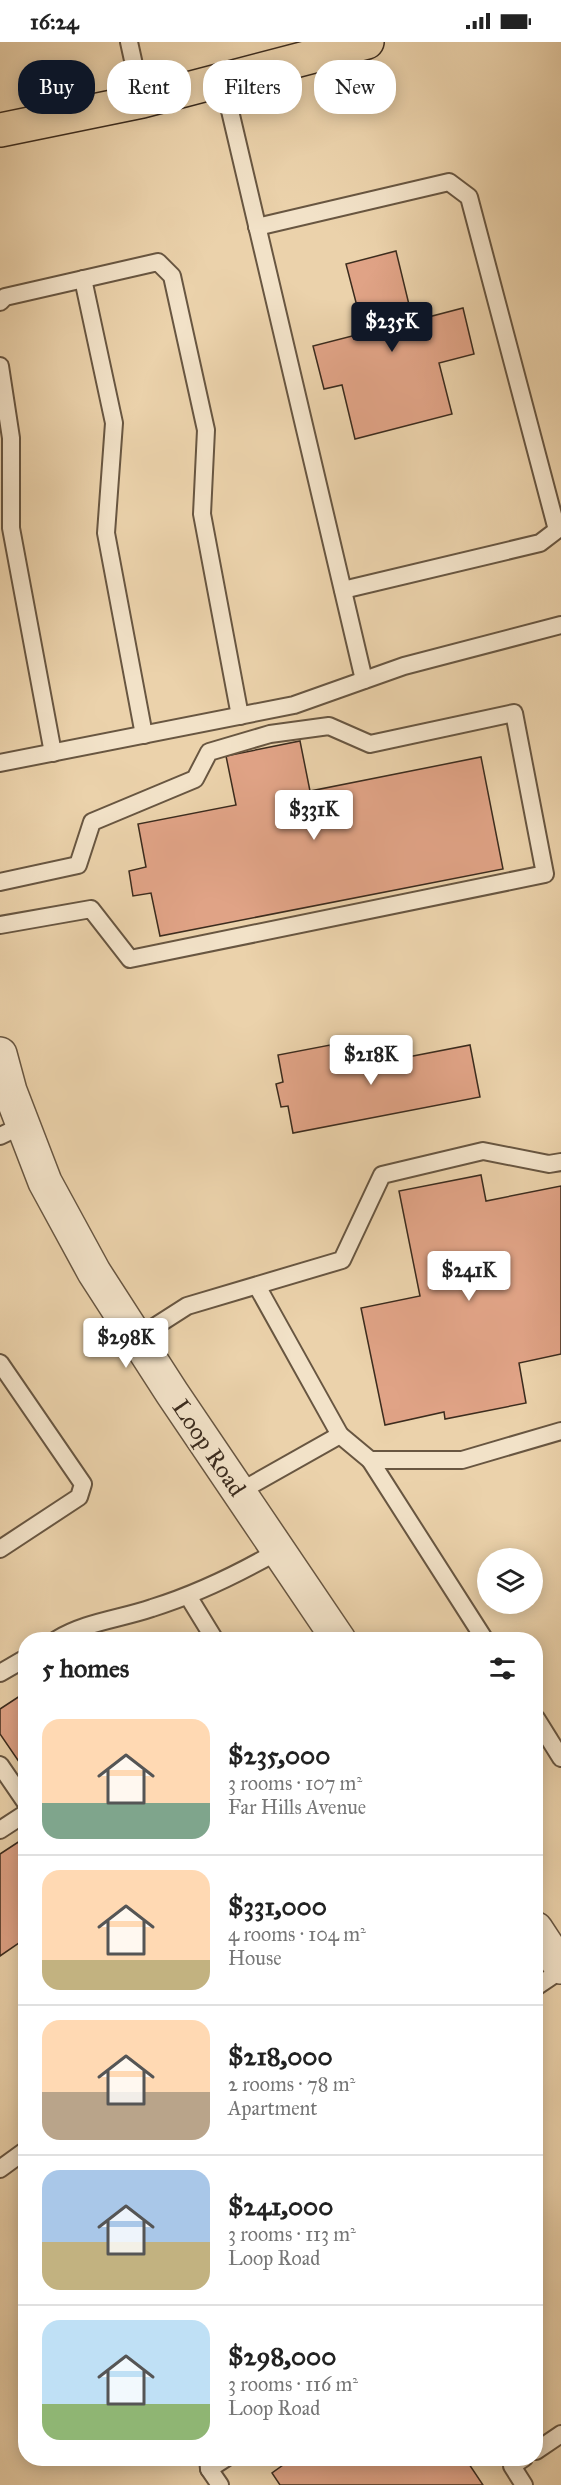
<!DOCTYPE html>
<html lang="en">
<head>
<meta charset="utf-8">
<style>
  :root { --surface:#fff; --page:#f2f2f2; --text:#222; --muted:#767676; --line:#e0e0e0; --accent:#111827 }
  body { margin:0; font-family:"IM FELL Great Primer",serif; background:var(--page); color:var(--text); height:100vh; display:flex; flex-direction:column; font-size:22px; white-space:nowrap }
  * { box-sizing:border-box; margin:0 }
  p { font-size:20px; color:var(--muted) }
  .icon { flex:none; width:33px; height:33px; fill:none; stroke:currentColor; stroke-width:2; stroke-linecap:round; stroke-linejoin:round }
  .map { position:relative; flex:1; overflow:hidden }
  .sheet { position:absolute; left:18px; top:1590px; width:525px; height:834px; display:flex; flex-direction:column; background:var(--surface); border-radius:24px; box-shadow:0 3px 15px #0003 }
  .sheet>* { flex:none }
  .top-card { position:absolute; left:18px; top:18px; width:525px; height:54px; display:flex; gap:12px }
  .tools { position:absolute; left:477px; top:1506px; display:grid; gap:12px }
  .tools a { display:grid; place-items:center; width:66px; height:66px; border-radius:50%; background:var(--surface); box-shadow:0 3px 15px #0003; font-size:30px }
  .price { position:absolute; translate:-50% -51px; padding:0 14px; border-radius:6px; background:#fff; color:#222; font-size:20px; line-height:39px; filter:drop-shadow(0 2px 3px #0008) }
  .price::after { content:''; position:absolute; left:50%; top:36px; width:18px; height:14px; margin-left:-9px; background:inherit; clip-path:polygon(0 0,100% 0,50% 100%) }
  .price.on { background:var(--accent); color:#fff }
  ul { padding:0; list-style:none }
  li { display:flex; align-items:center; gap:18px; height:150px; padding:0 24px }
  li+li { border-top:2px solid var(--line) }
  li span { display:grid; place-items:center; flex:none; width:168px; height:120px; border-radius:18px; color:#555 }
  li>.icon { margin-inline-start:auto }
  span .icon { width:72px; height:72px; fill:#fffc; stroke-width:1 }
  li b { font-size:26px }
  h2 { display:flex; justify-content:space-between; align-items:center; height:72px; padding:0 24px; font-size:26px }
  .chip { padding:0 21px; border-radius:24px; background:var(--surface); box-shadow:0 3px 15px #0003; font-size:21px; line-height:54px }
  .chip.on { background:var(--accent); color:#fff }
  .status { display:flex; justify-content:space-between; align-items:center; height:42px; padding:0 30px; background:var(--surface); direction:ltr }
  .status svg { height:16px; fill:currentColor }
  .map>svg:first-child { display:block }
  .building { fill:#e0a386; stroke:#3c2c1e; stroke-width:1.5 }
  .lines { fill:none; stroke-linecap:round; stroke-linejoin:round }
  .service-casing { stroke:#685641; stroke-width:20 }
  .tertiary-casing { stroke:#685641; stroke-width:36 }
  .primary-casing { stroke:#3c2c1e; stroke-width:36 }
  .service { stroke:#f2e2c8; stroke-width:16 }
  .tertiary { stroke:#f2e2c8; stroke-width:33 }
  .primary { stroke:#ebd2ab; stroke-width:33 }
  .labels { text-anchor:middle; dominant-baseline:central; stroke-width:4.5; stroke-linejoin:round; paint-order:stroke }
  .street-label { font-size:24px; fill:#3c2c1e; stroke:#f2e2c8 }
</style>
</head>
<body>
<div class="status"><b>16:24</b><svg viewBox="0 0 49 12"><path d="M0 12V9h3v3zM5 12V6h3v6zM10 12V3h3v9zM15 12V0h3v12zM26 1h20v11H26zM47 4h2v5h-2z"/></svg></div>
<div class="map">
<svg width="561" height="2443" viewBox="0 0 561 2443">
  <rect width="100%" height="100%" fill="#ebd2ab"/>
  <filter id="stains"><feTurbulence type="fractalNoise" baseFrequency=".00333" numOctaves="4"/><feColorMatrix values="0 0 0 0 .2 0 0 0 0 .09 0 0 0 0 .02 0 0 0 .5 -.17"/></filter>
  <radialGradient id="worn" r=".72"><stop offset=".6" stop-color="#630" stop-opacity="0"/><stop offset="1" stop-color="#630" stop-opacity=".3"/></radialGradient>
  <g class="building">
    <polygon points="396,209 413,279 463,266 474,312 439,321 452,372 355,397 342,343 324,347 313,304 364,291 346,222"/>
    <polygon points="300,699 310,749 481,715 503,827 160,894 151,851 133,854 129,829 146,825 138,782 236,763 226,714"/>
    <polygon points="330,1003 336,1029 470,1003 480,1055 293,1091 288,1064 281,1065 276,1042 283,1040 278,1013"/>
    <polygon points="481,1133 486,1159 561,1144 561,1312 519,1321 526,1361 445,1377 444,1370 385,1383 361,1266 420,1254 399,1149"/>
    <polygon points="26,1650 26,1730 0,1692 0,1667"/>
    <polygon points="26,1795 26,1896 0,1914 0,1812"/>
    <polygon points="293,2416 465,2416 483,2443 280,2443 272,2431"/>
  </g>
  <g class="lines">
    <defs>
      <g id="service">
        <polyline points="129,0 142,59"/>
        <polyline points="223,39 364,638"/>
        <polyline points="257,185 449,140 469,155 557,488 540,501 343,548"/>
        <polyline points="83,237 114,381 106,491 144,693"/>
        <polyline points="0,260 5,255 158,220 172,234 206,388 202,472 240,674"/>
        <polyline points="0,324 11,396 11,486 53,711"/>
        <polyline points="0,721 294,663 404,624 561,583"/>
        <polyline points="0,840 78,823 92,780 195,737 209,710 270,692 329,684 370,702 514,671 545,832 130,917 91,867 0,883"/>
        <polyline points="0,1094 23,1083"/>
        <polyline points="257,1244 340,1393"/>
        <polyline points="137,1296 187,1264 342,1218 382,1133 483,1109 549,1122 561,1120"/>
        <polyline points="0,1321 83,1442 79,1455 0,1507"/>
        <polyline points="370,1418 485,1598"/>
        <polyline points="239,1450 340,1393 370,1418 462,1418 561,1389"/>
        <polyline points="188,1554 215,1598"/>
        <path d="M56,1598C85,1580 120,1577 152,1566C197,1552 238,1532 278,1509"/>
        <polyline points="0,1631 26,1616"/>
        <polyline points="536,1676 561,1716"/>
        <polyline points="0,1723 26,1761"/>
        <polyline points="0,1788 26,1771"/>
        <polyline points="536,1945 561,1928"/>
        <polyline points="0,2127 26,2108"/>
        <polyline points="536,2409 561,2392"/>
        <polyline points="208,2416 209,2427 220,2443"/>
        <polyline points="524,2416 512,2424 524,2443"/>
        <polyline points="209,2427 226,2416"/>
      </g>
      <g id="tertiary">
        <polyline points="0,1012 10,1049 45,1140 94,1230 172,1351 339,1598"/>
        <polyline points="536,1887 561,1925"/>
      </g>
      <polyline id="primary" points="0,88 142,59 367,0"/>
    </defs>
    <use href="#service" class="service-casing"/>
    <use href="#tertiary" class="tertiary-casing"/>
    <use href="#primary" class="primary-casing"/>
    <use href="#service" class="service"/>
    <use href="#tertiary" class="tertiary"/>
    <use href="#primary" class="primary"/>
  </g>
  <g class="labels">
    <g class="street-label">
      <text transform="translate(209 1406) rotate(56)">Loop Road</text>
    </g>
  </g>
  <rect width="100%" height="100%" filter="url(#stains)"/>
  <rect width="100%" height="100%" fill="url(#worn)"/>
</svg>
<div class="tools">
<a><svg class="icon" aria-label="layers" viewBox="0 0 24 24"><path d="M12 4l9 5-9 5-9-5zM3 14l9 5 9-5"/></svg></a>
</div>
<b class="price on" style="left:392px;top:311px">$235K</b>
<b class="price" style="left:314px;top:799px">$331K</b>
<b class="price" style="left:371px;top:1044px">$218K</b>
<b class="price" style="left:469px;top:1260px">$241K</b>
<b class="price" style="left:126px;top:1327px">$298K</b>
<div class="top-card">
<a class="chip on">Buy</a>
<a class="chip">Rent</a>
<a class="chip">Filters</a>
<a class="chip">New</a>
</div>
<section class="sheet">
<h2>5 homes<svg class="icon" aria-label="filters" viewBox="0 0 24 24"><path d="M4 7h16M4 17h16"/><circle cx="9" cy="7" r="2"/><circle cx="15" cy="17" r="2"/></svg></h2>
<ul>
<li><span style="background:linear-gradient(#ffd9b3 70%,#7fa58c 0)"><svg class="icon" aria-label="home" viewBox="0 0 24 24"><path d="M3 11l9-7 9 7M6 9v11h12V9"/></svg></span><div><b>$235,000</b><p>3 rooms · 107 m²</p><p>Far Hills Avenue</p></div></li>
<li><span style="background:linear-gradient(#ffd9b3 75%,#c2b280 0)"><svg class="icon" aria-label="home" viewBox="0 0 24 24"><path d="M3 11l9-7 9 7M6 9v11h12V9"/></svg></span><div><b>$331,000</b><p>4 rooms · 104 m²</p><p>House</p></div></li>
<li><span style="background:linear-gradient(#ffd9b3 60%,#b9a48a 0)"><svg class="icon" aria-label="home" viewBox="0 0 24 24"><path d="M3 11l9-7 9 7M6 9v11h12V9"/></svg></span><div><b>$218,000</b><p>2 rooms · 78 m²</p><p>Apartment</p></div></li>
<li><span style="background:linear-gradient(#a9c7e8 60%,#c2b280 0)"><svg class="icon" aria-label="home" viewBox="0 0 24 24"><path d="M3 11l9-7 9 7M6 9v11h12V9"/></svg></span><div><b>$241,000</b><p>3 rooms · 113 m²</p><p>Loop Road</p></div></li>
<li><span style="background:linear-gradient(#bfe0f5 70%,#8fb573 0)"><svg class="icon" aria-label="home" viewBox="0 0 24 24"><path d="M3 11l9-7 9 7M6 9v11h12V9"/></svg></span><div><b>$298,000</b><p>3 rooms · 116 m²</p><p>Loop Road</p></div></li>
</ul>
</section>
</div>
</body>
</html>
